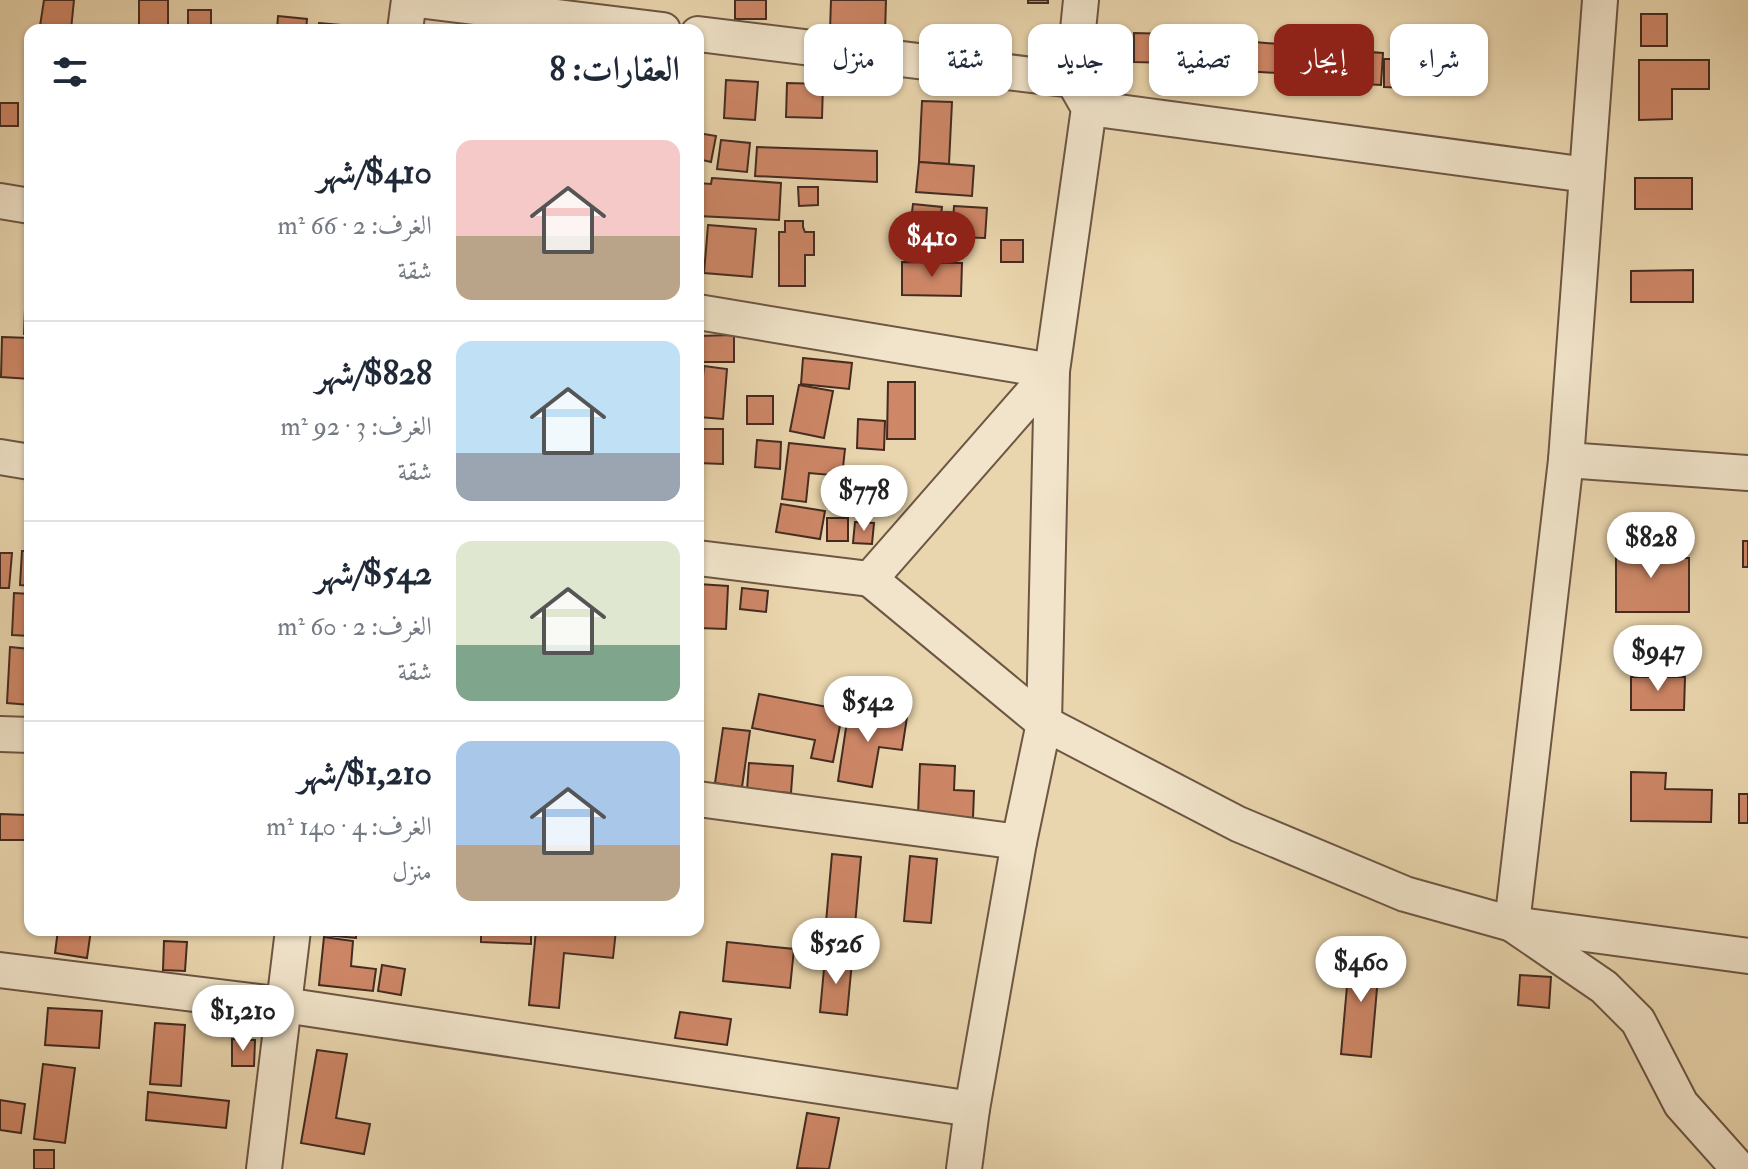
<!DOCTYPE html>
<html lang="ar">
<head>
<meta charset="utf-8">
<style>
  :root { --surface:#fff; --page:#f6f6f7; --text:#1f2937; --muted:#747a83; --line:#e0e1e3; --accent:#8f2418 }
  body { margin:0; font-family:"IM FELL Double Pica",Amiri,serif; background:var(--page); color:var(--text); direction:rtl; height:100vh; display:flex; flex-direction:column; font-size:30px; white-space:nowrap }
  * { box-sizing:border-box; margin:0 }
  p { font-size:26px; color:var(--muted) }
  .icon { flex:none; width:44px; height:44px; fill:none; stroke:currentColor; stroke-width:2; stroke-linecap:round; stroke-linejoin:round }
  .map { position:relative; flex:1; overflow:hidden; direction:ltr }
  .drawer { position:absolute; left:24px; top:24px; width:680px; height:912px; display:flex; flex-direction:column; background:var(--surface); border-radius:16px; box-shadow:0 2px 6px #0004; direction:rtl }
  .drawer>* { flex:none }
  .hud { position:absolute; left:728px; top:24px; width:760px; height:72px; direction:rtl; display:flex; gap:16px }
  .price { position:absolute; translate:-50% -68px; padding:0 18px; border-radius:28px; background:#fff; color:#222; font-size:26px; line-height:52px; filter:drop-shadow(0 2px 4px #0008) }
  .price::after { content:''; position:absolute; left:50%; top:48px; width:24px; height:18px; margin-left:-12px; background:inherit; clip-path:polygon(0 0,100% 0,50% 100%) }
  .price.on { background:var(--accent); color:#fff }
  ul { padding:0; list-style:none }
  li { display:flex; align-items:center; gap:24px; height:200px; padding:0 24px }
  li+li { border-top:2px solid var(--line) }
  li span { display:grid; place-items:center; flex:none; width:224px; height:160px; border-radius:16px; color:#555 }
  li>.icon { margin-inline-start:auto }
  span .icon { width:96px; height:96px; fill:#fffc; stroke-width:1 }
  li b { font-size:34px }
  h2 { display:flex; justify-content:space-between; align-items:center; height:96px; padding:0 24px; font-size:34px }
  .chip { padding:0 28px; border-radius:16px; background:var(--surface); box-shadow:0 2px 6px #0004; font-size:28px; line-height:72px }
  .chip.on { background:var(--accent); color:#fff }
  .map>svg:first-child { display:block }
  .building { fill:#ce8767; stroke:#432b21; stroke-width:2 }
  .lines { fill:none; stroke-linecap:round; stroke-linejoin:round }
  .minor-casing { stroke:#6d5644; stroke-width:38 }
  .minor { stroke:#f1e4ca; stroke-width:34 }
</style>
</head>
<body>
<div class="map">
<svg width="1748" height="1169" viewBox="0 0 1748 1169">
  <rect width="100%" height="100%" fill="#ead6ae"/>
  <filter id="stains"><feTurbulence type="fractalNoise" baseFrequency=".0025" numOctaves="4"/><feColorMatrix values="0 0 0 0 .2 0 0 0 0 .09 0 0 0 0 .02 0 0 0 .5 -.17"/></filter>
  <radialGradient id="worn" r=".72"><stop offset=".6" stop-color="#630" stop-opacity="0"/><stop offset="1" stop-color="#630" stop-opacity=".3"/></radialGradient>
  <g class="building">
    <polygon points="44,0 74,0 71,30 40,26"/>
    <rect x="139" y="0" width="29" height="28"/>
    <rect x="735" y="0" width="31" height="19"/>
    <polygon points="831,0 886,0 885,33 830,31"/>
    <rect x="1028" y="0" width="20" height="3"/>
    <rect x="188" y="10" width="23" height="20"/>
    <rect x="1641" y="14" width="26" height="32"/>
    <polygon points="278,16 307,19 306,30 277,30"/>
    <polygon points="319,23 351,26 350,30 318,30"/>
    <polygon points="1134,33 1173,34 1173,63 1134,62"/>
    <polygon points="1179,37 1229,40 1227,71 1178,68"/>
    <polygon points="1230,40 1279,44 1277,73 1228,70"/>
    <polygon points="1283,46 1326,49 1324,82 1281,78"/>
    <polygon points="1328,49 1383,53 1381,85 1326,82"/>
    <polygon points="1384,59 1408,59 1407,88 1384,87"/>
    <polygon points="1411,59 1467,62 1465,94 1409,90"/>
    <polygon points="1639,60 1709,60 1709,89 1672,89 1672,119 1639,120"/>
    <polygon points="726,80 758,82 755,120 724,118"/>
    <polygon points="787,83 823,84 822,118 786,117"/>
    <polygon points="922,101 952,102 949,164 919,162"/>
    <rect x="0" y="103" width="18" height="23"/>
    <rect x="26" y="110" width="4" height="22"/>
    <polygon points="698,133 716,136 711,162 698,159"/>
    <polygon points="721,140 750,143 747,172 717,169"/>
    <polygon points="757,147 877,151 877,182 755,176"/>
    <polygon points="919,162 974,166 972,196 916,192"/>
    <polygon points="712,178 781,183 779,220 698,216 698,183 711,184"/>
    <rect x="1635" y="178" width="57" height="31"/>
    <polygon points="798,187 818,187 818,205 799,206"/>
    <polygon points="913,204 942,207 935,262 906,260"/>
    <polygon points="954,206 987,208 985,238 952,237"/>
    <polygon points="785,221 803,221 803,227 805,232 814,232 814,255 805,255 805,286 779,286 779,232 785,232"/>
    <polygon points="708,225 756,229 752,277 704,273"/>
    <rect x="1001" y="240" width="22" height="22"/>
    <polygon points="902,262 962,263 961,296 902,295"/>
    <polygon points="1693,270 1693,302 1631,302 1631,271"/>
    <polygon points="25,309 30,309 30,335 24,334"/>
    <polygon points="734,335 734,362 698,362 698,336"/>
    <polygon points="2,337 30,338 30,379 1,377"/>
    <polygon points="803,358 852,363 849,389 801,384"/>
    <polygon points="704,366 727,369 723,419 699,417"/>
    <polygon points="888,382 915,382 915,439 887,439"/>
    <polygon points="799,385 833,391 824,438 790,431"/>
    <rect x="747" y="396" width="26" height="28"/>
    <polygon points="858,419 885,421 884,450 857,448"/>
    <polygon points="698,429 723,429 723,464 698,463"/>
    <polygon points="757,440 781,442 780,469 755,467"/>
    <polygon points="789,443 845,449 842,476 809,473 806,502 782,499"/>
    <polygon points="30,503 30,543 25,542"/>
    <polygon points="781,504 825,511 820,539 776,532"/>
    <rect x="827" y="518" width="21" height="23"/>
    <polygon points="855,522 874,523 872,544 853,543"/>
    <rect x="1743" y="541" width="5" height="26"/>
    <polygon points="1616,545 1670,545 1670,558 1689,558 1689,612 1616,612"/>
    <polygon points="22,551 30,551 30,586 20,585"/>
    <polygon points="0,553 12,553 9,588 0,588"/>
    <polygon points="698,584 728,586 726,629 698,628"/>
    <polygon points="742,588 768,591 766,612 740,609"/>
    <polygon points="14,593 30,594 30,636 12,635"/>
    <polygon points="10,647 30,649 30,705 7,703"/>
    <polygon points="1631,677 1685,677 1684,710 1631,710"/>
    <polygon points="759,694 843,710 833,762 811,758 815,740 752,728"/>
    <polygon points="849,708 907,717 902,750 879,747 872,787 838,781"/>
    <polygon points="723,728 750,731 742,787 715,783"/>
    <polygon points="749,763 793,766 791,793 747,790"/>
    <polygon points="920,764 955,766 954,790 974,791 973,818 918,815"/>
    <polygon points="1631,772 1666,773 1665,789 1712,790 1711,822 1631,821"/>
    <rect x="1739" y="794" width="9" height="29"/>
    <polygon points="0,814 27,815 26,840 0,840"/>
    <polygon points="832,854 861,857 853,948 824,945"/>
    <polygon points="910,856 937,859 931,923 904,921"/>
    <polygon points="58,930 91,930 87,958 55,953"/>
    <polygon points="325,930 356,930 356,938 324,935"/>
    <polygon points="429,930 477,930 477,934"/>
    <polygon points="481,930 531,930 531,944 481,942"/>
    <polygon points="536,930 616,930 613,958 564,953 559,1008 529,1005"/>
    <polygon points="324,937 353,941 351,966 376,969 373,991 319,985"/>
    <polygon points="164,941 187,942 185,971 163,970"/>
    <polygon points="727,942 794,949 790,988 723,981"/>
    <polygon points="1350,952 1380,954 1371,1057 1341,1054"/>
    <polygon points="825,958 852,961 847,1015 820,1012"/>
    <polygon points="382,965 405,969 401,995 378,991"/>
    <polygon points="1520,975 1551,977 1549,1008 1518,1005"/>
    <polygon points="48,1008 102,1011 99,1048 45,1045"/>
    <polygon points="680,1012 731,1019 727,1045 675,1038"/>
    <polygon points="155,1023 185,1025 181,1086 150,1084"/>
    <polygon points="232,1039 255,1040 254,1066 232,1066"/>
    <polygon points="317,1050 347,1054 336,1118 370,1124 364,1154 301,1143"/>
    <polygon points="43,1064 75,1068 65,1143 34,1139"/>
    <polygon points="148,1092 229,1101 226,1128 146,1120"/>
    <polygon points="0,1100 25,1104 21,1133 0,1130"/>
    <polygon points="807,1113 839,1118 829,1169 797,1168"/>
    <rect x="34" y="1150" width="20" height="19"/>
  </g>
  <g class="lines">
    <defs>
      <g id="minor">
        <polyline points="417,0 663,30"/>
        <polyline points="405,30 409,0"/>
        <polyline points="698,34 1073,80"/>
        <polyline points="1089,108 1587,175 1566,460 1748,473"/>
        <polyline points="1587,175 1600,0"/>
        <polyline points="0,201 30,206"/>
        <polyline points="698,312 1052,371"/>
        <polyline points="0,457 30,462"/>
        <polyline points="1566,460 1512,924 1604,987 1638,1021 1681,1104 1739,1169"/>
        <polyline points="698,558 870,579 1052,371"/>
        <polyline points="870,579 1044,723 1238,824 1405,894 1512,924 1748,956"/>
        <polyline points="0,734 30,735"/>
        <polyline points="698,799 1019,842"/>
        <polyline points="0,970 284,1005 972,1109"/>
        <polyline points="264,1169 293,930"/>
        <polyline points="964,1169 972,1109 1019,842 1044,723 1052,371 1089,108 1073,80 1081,0"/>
      </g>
    </defs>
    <use href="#minor" class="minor-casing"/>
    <use href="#minor" class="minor"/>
  </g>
  <rect width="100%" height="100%" filter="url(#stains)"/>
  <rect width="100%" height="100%" fill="url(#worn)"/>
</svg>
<b class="price on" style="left:932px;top:279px">$410</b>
<b class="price" style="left:864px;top:533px">$778</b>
<b class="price" style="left:1651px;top:580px">$828</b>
<b class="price" style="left:1658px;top:693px">$947</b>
<b class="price" style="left:868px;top:744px">$542</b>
<b class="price" style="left:836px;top:986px">$526</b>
<b class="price" style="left:1361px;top:1004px">$460</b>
<b class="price" style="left:243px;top:1053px">$1,210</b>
<div class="hud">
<a class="chip">شراء</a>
<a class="chip on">إيجار</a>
<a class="chip">تصفية</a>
<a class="chip">جديد</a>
<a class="chip">شقة</a>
<a class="chip">منزل</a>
</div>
<section class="drawer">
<h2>العقارات: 8<svg class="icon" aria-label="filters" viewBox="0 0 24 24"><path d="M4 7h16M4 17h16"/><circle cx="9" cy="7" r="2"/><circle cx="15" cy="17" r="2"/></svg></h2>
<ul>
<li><span style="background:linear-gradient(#f6c9c9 60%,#b9a48a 0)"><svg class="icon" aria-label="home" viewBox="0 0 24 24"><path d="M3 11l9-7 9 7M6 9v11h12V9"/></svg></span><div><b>$410/شهر</b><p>الغرف: 2 · 66 m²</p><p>شقة</p></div></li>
<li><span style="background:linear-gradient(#bfe0f5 70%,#9aa5b1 0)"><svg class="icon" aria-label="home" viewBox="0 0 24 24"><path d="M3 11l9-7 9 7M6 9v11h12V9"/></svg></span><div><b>$828/شهر</b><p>الغرف: 3 · 92 m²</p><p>شقة</p></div></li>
<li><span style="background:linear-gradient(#dfe7d0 65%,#7fa58c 0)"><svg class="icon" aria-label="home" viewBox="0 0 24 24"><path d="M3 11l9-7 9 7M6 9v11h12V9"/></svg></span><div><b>$542/شهر</b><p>الغرف: 2 · 60 m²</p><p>شقة</p></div></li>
<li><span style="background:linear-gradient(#a9c7e8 65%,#b9a48a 0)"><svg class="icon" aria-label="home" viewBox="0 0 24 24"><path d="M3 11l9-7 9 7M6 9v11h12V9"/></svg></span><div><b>$1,210/شهر</b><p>الغرف: 4 · 140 m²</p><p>منزل</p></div></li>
</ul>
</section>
</div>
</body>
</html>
